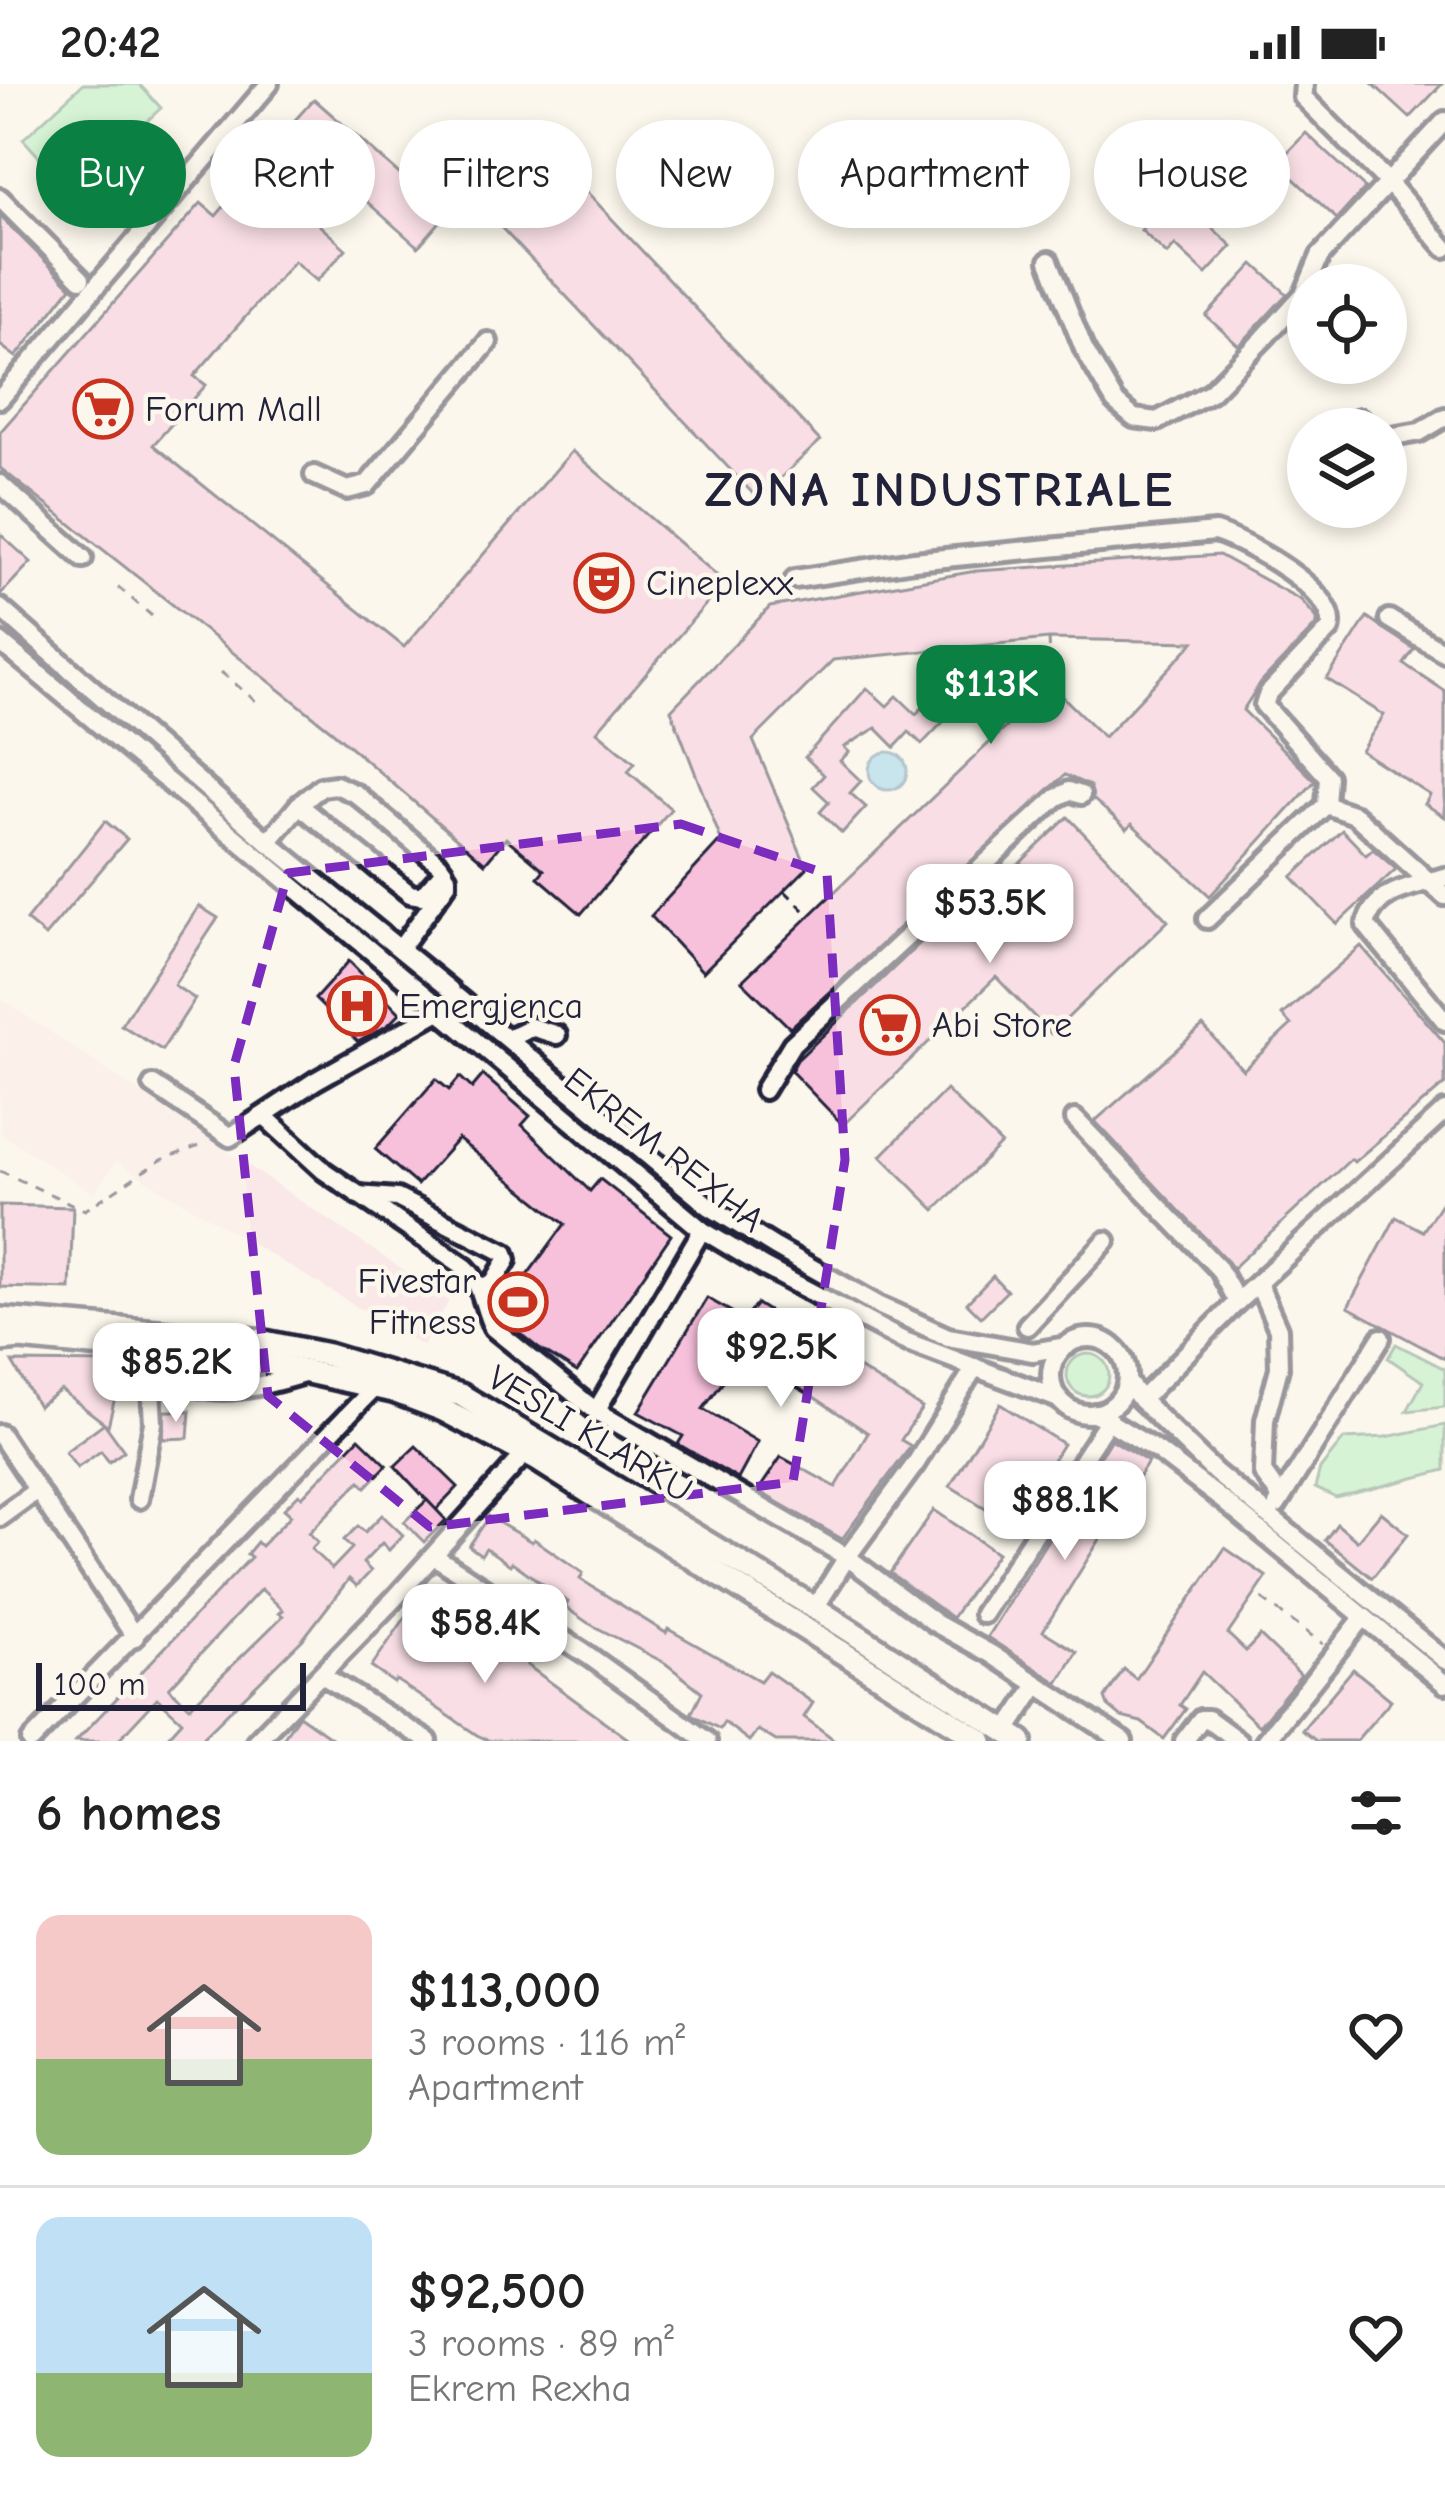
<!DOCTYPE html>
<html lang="en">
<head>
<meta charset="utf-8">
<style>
  :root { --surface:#fff; --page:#f6f6f6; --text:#222; --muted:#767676; --line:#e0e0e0; --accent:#0b8043 }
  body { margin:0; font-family:"Comic Neue",sans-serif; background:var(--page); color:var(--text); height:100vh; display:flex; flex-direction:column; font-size:45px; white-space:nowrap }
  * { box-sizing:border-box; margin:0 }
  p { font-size:39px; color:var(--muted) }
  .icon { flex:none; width:66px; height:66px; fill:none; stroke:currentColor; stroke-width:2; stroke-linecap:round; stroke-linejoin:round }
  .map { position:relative; height:1657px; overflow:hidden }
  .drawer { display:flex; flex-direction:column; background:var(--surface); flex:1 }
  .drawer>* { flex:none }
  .banner { position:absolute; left:36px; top:36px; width:1374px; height:108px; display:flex; gap:24px }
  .tools { position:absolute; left:1287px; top:180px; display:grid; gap:24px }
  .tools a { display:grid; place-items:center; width:120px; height:120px; border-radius:50%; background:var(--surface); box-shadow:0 6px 18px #0003; font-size:60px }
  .scale { position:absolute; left:36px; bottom:30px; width:270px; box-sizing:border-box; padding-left:12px; border:6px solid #22223b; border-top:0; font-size:33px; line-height:42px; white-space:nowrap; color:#22223b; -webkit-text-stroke:9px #fbf7ec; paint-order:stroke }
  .price { position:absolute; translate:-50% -102px; padding:0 27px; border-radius:24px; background:#fff; color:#222; font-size:39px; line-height:78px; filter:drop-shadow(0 3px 6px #0008) }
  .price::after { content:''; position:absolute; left:50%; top:72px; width:36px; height:27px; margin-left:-18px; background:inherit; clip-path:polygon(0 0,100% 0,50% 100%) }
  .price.selected { background:var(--accent); color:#fff }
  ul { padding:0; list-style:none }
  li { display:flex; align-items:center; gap:36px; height:300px; padding:0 36px }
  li+li { border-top:3px solid var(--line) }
  li span { display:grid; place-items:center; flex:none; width:336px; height:240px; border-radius:24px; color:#555 }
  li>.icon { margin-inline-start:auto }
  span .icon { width:144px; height:144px; fill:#fffc; stroke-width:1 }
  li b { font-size:51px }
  h2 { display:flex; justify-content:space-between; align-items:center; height:144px; padding:0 36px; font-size:51px }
  .pill { padding:0 42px; border-radius:54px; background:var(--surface); box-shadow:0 6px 18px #0003; font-size:42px; line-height:108px }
  .pill.selected { background:var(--accent); color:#fff }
  .status { display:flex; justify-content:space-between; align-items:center; height:84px; padding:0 60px; background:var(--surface); direction:ltr }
  .status svg { height:33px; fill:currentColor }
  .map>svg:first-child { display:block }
  .built { fill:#fae7e7 }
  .green { fill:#a9eeb9; stroke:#66887a; stroke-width:3 }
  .water { fill:#89ccea; stroke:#6088a4; stroke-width:3 }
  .building { fill:#f7c1dc; stroke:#22223b; stroke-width:3; fill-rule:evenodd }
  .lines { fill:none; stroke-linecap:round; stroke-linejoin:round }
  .minor-casing { stroke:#22223b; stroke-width:26 }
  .major-casing { stroke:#22223b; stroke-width:30 }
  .path { stroke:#22223b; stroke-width:3; stroke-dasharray:9 9; stroke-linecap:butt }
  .minor { stroke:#fbf7ec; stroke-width:16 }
  .major { stroke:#fbf7ec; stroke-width:21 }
  .marked { fill:none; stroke:#7b2cbf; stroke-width:9; stroke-dasharray:24 15; stroke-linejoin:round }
  .labels { text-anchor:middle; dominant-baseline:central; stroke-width:9; stroke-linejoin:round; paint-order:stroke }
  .poi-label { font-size:36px; fill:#22223b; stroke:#fbf7ec; text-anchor:start }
  .street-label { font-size:36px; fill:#22223b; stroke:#fbf7ec }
  .district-label { font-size:48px; font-weight:bold; letter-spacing:3px; fill:#22223b; stroke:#fbf7ec }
</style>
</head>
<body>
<div class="status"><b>20:42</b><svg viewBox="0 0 49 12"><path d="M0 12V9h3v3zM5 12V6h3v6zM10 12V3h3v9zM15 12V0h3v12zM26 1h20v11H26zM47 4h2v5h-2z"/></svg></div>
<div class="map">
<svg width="1445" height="1657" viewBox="0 0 1445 1657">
  <rect width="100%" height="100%" fill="#fbf7ec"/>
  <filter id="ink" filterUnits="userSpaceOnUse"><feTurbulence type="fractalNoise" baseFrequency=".00833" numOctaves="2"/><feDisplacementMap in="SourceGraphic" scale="24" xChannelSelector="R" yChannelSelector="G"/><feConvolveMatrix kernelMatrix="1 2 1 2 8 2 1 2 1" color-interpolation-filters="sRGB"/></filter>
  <g filter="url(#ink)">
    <polygon class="built" points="0,914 449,1217 423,1262 116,1078 94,1110 0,1049"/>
    <g class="green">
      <polygon points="83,0 139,0 161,24 71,108 23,55"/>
      <polygon points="1396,1260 1445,1285 1445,1323 1407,1327 1423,1298 1388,1274"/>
      <circle cx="1088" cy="1291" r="21"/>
      <polygon points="1445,1341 1445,1386 1336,1414 1315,1404 1320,1385 1344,1355 1386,1353"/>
    </g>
    <circle class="water" cx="888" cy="687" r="19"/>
    <g class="building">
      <polygon points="1373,0 1442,0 1410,34"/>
      <polygon points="314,15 446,131 418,163 286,46"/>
      <polygon points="525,42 820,357 758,415 461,101"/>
      <polygon points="1306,49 1365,104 1337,135 1277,79"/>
      <polygon points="1136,74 1232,162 1206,190 1175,161 1167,170 1141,146 1148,137 1110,102"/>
      <polygon points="256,85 346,165 317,197 294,177 194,292 206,301 153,361 404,563 572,367 725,498 597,647 635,679 628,687 671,725 581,830 538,793 544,786 506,754 485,779 332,647 0,384 0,348 201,119 216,132"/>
      <polygon points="0,132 71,203 16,273 0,261"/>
      <polygon points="1254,180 1287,210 1239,262 1206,232"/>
      <polygon points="0,450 31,478 0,511"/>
      <polygon points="1219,471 1301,516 1317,534 1317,540 1259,601 1243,626 1315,697 1210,812 1132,740 1127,745 1093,715 1090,702 1065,691 790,944 742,897 1041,609 1059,609 1104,653 1194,558 1049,555 833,576 753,656 807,784 703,888 651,832 721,756 671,626 770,523 976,487"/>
      <polygon points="1367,533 1414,565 1404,580 1445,607 1445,733 1425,720 1430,711 1361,667 1384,631 1327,595"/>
      <polygon points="867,604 887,622 897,612 916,630 925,621 943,638 922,660 909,648 895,663 876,644 844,663 849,668 840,677 861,697 850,709 866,723 842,749 820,728 829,718 813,703 824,691 805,673"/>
      <polygon points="1068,733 1168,837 1051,950 996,893 843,1041 791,987 797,976 937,843 945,851"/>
      <polygon points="105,737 127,755 45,852 26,836"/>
      <polygon points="1342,746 1366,771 1373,765 1396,785 1337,840 1292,793"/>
      <polygon points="199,822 218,834 174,901 195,915 162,966 121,941"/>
      <polygon points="1361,862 1445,959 1445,1000 1354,1078 1351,1075 1233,1184 1095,1037 1203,942 1243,986 1291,941 1282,931"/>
      <polygon points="349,877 400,929 388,941 358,958 315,915"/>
      <polygon points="483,991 530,1032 522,1041 590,1107 600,1095 671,1151 577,1288 538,1264 503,1236 500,1228 565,1140 458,1055 417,1101 375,1065 436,995 449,1006 460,993 472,1004"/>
      <polygon points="946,1006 1001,1060 935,1126 881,1072"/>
      <polygon points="1445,1113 1445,1275 1348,1223 1396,1133 1423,1147"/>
      <polygon points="0,1121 73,1123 70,1205 0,1203"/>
      <polygon points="993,1192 1007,1207 981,1233 967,1219"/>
      <polygon points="707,1214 744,1235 757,1220 922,1324 901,1356 911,1362 842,1455 758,1407 781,1373 836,1403 868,1349 814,1313 742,1272 703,1325 758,1358 738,1395 678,1360 683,1352 638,1328"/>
      <polygon points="12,1278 114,1279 120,1293 108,1342 61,1306 38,1322"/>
      <polygon points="1000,1320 1063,1360 1013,1441 950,1402"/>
      <polygon points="165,1327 190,1327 188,1354 163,1355"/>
      <polygon points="104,1339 124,1367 109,1378 101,1367 77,1384 65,1368"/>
      <path d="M359,1354L387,1381L366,1403L360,1397L309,1449L318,1458L311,1465L332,1485L352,1464L344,1456L358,1442L365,1448L382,1431L403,1451L389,1466L382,1459L363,1479L371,1487L357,1502L349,1495L303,1555L199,1657H164L182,1637L157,1614L117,1657H76L251,1473L247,1470L257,1458L261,1462L291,1431L284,1425L299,1410L302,1413ZM261,1505L283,1526L279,1529L283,1532L190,1623L169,1604Z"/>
      <polygon points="1111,1355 1148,1378 1043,1547 1077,1568 1058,1599 987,1553"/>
      <polygon points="416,1362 458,1403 436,1426 395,1382"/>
      <polygon points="427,1416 446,1436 424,1458 404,1438"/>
      <polygon points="934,1426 997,1469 952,1534 890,1489"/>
      <polygon points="1381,1428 1408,1450 1372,1494 1325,1456 1337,1440 1357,1457"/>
      <polygon points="489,1433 532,1458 534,1455 583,1489 580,1495 666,1549 668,1545 760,1597 768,1587 813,1619 804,1633 836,1657 776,1657 758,1646 749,1657 724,1638 720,1645 691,1630 702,1608 665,1579 588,1539 565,1523 568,1518 512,1478 510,1481 486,1464 481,1471 469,1462"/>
      <polygon points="1225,1464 1267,1493 1228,1550 1246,1567 1260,1552 1301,1591 1259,1642 1202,1588 1180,1621 1186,1625 1164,1655 1141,1638 1121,1633 1108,1622 1105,1614 1124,1585 1136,1595"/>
      <polygon points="414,1521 507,1578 525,1551 540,1560 527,1581 631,1657 490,1657 477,1651 396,1596 394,1599 371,1583"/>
      <polygon points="1353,1585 1391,1616 1356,1657 1316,1657 1302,1646"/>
      <polygon points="299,1631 336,1657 281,1657"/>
    </g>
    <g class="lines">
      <defs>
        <g id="minor">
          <polyline points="1304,0 1303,13 1388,98 1445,164"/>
          <polyline points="0,114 81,195"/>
          <polyline points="1049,177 1084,265 1115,318 1134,334 1157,337 1211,308 1264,254 1304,210 1320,172 1445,37"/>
          <polyline points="0,315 269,0"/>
          <polyline points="1359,334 1374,345"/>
          <polyline points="1386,354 1420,348 1445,333"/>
          <polyline points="314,391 347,406 367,401 488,258"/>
          <polyline points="0,400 83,474"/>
          <path d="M795,495L914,477L1215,448C1245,457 1342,509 1330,545L1268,610L1264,621L1328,693L1326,721"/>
          <polyline points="0,524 268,758 450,906"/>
          <polyline points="1389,535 1445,569"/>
          <polyline points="0,558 435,920"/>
          <polygon points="336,701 356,710 439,780 444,787 422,812 410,810 299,721 321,703"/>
          <polyline points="268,758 299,721"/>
          <path d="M1445,793C1415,802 1374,806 1366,841L1445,937"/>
          <polyline points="1207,835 1326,721 1355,731 1445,812"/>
          <polyline points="400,865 447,800 447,793"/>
          <polyline points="457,913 710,1123 775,1163 878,1221 948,1253 1033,1268 1067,1262"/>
          <polyline points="442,929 702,1146 764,1183 902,1256 1059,1315"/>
          <polyline points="508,954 531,943 557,951"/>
          <polyline points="153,1001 230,1053 315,997 439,927"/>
          <polyline points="764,1006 792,960 1056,714 1069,707 1081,711"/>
          <path d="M264,1032L324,1087L465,1183C483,1201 482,1222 493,1244L596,1327L847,1473L935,1539L991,1570L1123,1657"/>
          <polyline points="1075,1035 1219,1185 1237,1218"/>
          <polyline points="358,1111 397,1114 505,1169 507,1176 493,1199 481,1203"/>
          <polyline points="1258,1199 1278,1245 1279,1284 1265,1336 1263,1389 1281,1414"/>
          <polyline points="1027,1242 1106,1157"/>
          <circle cx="1089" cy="1292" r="38"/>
          <path d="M122,1263C193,1316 226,1314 310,1288"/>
          <polyline points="1127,1297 1141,1316 1215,1388 1445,1576"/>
          <polyline points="1141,1316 1237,1218 1445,1027"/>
          <polyline points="596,1327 702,1146"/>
          <polyline points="1095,1329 1159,1368 1226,1419 1445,1600"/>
          <polyline points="0,1350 135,1553"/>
          <polyline points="139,1415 153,1339 150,1284"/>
          <polyline points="1277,1421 1381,1254"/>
          <polyline points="0,1433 37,1406"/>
          <polyline points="434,1472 589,1572 707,1657"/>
          <polyline points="815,1524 847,1473 916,1379 975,1283"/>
          <polyline points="983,1530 1109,1335"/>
          <polyline points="322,1591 428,1657"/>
          <polyline points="1006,1648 1037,1601"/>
          <polyline points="31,1657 375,1303"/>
          <polyline points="256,1657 395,1514 530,1364"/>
          <polyline points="1184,1657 1201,1635 1208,1635 1238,1657"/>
          <polyline points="1265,1657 1363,1534"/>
        </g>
        <g id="major">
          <polyline points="0,1235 255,1256 328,1271 461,1311 815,1524 1021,1657"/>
          <polyline points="0,1256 20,1254 258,1277 393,1307 443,1326 536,1375 982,1657"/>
        </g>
      </defs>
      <use href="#minor" class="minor-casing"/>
      <use href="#major" class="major-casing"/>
      <g class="path">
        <polyline points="118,503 152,532"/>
        <polyline points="1049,555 1052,609"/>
        <polyline points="221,588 257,618"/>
        <polyline points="785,807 810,832"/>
        <polyline points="0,1087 85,1126 161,1076 205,1060"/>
        <polyline points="1262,1515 1323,1560"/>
      </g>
      <use href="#minor" class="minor"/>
      <use href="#major" class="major"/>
    </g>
  </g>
  <path d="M0 0H1445V1657H0ZM681,740L827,790L845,1076L793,1398L430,1443L268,1312L234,982L288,789Z" fill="#fbf7ec" fill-opacity=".55" fill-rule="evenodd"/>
  <path class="marked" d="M681,740L827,790L845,1076L793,1398L430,1443L268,1312L234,982L288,789Z"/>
  <defs>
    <symbol id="supermarket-ring" viewBox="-11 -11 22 22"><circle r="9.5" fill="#fbf7ec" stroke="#c8321e" stroke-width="1.5"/><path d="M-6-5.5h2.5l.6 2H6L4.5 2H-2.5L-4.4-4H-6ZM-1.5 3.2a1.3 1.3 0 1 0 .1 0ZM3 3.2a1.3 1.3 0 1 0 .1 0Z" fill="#c8321e"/></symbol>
    <symbol id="theatre-ring" viewBox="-11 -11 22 22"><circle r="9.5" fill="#fbf7ec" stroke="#c8321e" stroke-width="1.5"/><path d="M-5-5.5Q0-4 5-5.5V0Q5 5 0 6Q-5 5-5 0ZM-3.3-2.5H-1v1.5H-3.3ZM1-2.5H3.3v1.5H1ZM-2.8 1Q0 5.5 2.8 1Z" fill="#c8321e"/></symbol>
    <symbol id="hospital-ring" viewBox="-11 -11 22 22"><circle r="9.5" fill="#fbf7ec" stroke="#c8321e" stroke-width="1.5"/><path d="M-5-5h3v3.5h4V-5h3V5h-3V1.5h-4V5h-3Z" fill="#c8321e"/></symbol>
    <symbol id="stadium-ring" viewBox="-11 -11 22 22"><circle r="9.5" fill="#fbf7ec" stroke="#c8321e" stroke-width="1.5"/><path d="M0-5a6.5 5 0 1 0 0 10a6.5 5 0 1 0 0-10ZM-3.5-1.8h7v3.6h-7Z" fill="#c8321e"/></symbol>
  </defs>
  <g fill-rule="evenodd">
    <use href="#supermarket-ring" x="70" y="292" width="66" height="66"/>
    <use href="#theatre-ring" x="571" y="466" width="66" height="66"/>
    <use href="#hospital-ring" x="324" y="889" width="66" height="66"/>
    <use href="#supermarket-ring" x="857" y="908" width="66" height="66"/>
    <use href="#stadium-ring" x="485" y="1185" width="66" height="66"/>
  </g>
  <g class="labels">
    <g class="poi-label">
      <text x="145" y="325">Forum Mall</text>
      <text x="646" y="499">Cineplexx</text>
      <text x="399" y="922">Emergjenca</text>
      <text x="932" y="941">Abi Store</text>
      <text x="476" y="1197" text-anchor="end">Fivestar<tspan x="476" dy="41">Fitness</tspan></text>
    </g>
    <g class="street-label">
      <text transform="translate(664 1066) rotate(38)">EKREM REXHA</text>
      <text transform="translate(590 1350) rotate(31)">VESLI KLARKU</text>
    </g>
    <g class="district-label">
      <text x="940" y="406">ZONA INDUSTRIALE</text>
    </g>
  </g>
</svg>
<div class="tools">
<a><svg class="icon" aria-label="locate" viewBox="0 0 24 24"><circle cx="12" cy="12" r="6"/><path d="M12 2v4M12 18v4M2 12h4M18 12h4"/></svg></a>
<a><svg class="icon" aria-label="layers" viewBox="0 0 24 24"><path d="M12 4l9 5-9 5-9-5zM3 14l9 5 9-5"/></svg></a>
</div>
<div class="scale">100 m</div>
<b class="price selected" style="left:991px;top:663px">$113K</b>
<b class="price" style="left:990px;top:882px">$53.5K</b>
<b class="price" style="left:781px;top:1326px">$92.5K</b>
<b class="price" style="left:176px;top:1341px">$85.2K</b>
<b class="price" style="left:1065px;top:1479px">$88.1K</b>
<b class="price" style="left:485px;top:1602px">$58.4K</b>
<div class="banner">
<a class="pill selected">Buy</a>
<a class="pill">Rent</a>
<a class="pill">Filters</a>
<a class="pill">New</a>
<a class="pill">Apartment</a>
<a class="pill">House</a>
</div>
</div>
<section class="drawer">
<h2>6 homes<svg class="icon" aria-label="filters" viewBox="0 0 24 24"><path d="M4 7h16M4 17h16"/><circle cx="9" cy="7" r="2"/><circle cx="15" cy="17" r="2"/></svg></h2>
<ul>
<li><span style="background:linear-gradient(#f6c9c9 60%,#8fb573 0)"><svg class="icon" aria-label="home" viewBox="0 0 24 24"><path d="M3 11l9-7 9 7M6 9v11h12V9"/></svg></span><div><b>$113,000</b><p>3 rooms · 116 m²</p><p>Apartment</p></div><svg class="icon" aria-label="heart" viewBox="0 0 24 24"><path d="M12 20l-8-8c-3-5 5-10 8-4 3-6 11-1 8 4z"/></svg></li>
<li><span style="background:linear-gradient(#bfe0f5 65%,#8fb573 0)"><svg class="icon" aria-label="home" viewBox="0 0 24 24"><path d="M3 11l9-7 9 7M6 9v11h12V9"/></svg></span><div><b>$92,500</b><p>3 rooms · 89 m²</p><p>Ekrem Rexha</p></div><svg class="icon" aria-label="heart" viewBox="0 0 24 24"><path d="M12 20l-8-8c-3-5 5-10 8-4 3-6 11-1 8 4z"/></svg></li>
</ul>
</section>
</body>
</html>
